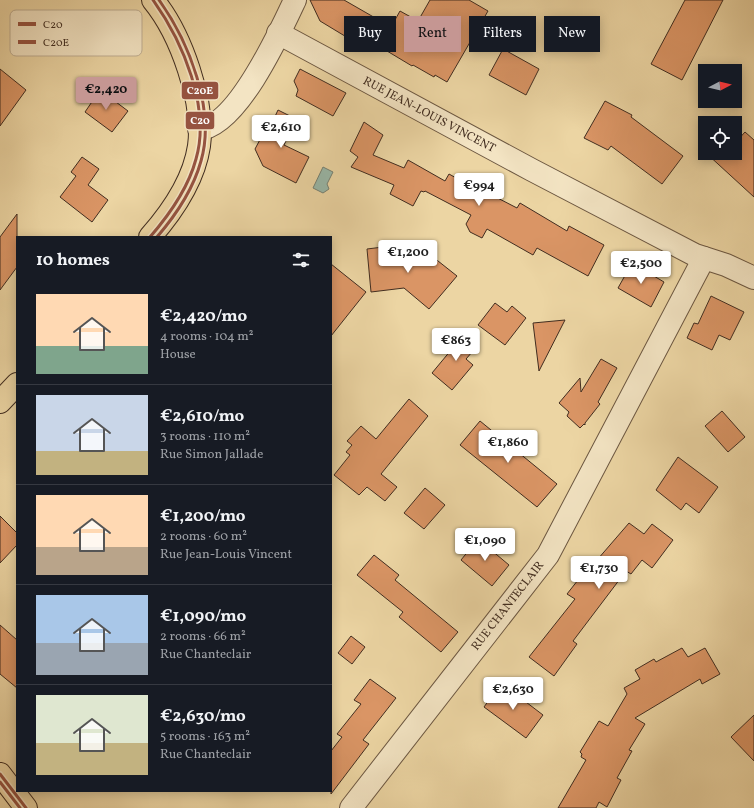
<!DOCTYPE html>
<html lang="en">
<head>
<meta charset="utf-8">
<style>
  :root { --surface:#171b24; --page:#20242c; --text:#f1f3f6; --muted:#9ea1a6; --line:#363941; --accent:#c59692 }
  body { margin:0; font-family:Vollkorn,serif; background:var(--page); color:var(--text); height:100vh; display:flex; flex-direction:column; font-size:15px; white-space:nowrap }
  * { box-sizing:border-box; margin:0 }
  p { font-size:13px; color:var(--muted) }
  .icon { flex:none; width:22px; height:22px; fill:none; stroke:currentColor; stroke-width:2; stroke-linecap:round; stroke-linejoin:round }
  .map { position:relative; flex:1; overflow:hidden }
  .sheet { position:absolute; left:16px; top:236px; width:316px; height:556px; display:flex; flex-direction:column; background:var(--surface); border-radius:0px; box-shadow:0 2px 10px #0003 }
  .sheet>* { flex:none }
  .top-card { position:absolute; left:344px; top:16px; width:350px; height:36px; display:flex; gap:8px }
  .needle { width:26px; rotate:83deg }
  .tools { position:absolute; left:698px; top:64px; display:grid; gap:8px }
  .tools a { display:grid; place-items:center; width:44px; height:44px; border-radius:0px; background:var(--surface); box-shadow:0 2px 10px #0003; font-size:20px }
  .price { position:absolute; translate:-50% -34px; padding:0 9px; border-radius:4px; background:#fff; color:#222; font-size:13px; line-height:26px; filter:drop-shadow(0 1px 2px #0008) }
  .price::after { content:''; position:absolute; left:50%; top:24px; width:12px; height:9px; margin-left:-6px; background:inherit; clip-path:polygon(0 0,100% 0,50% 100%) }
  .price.selected { background:var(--accent); color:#111 }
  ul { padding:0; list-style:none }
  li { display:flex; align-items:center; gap:12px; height:100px; padding:0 20px }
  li+li { border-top:1px solid var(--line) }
  li span { display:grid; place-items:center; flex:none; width:112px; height:80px; border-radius:0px; color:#555 }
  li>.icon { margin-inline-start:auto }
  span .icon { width:48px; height:48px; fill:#fffc; stroke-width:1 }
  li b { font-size:17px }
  h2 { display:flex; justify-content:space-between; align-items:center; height:48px; padding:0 20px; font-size:17px }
  .tag { padding:0 14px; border-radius:0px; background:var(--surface); box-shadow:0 2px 10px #0003; font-size:14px; line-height:36px }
  .tag.selected { background:var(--accent); color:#111 }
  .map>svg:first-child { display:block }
  .water { fill:#99b8a9; stroke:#768072 }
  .building { fill:#da9565; stroke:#412d20 }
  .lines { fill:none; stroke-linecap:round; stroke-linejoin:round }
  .street-casing { stroke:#6c5741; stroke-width:24 }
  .primary-casing { stroke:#412d20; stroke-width:24 }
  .street { stroke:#f3e4c3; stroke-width:22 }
  .primary { stroke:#ecd5a3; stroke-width:22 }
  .bus-1-casing { stroke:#f3e4c3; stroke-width:6 }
  .bus-2-casing { stroke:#f3e4c3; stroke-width:6 }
  .bus-1 { stroke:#965340; stroke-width:3 }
  .bus-2 { stroke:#965340; stroke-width:3 }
  .labels { text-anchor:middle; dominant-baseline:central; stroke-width:4; stroke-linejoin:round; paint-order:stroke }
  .street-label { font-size:12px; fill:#412d20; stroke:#f3e4c3 }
  .key { fill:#f3e4c3; stroke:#bead92; stroke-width:1 }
  .key-label { font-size:11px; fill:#412d20 }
  .line-badge { stroke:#f3e4c3; stroke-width:1.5 }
  .badge-label { font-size:11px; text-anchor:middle; font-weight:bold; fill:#fff }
</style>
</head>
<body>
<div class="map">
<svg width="754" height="808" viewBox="0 0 754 808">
  <rect width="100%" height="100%" fill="#ecd5a3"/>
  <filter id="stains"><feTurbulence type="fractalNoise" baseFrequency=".005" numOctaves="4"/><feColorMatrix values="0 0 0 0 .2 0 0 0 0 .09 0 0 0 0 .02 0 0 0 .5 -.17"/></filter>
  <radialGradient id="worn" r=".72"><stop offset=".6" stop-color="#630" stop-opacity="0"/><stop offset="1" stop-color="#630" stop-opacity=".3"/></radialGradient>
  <polygon class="water" points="323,167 333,172 327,184 329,189 323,193 313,188"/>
  <g class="building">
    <polygon points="310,0 344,0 391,27 400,11 418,21 430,0 469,0 488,11 447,82 435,75 434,77 413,65 412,66 367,39 363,47 320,21"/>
    <polygon points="685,0 723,0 682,80 651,64"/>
    <polygon points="503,49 539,69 526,95 489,75"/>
    <polygon points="0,69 26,90 0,126"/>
    <polygon points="300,69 346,93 333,116 296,96 298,90 294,81"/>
    <polygon points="100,90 128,111 112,132 85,112"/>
    <polygon points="605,101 632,115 631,117 683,156 662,184 611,146 608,150 584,138"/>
    <polygon points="278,110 296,119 284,145 309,157 296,183 263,166 255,149 263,134 266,136"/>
    <polygon points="364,122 383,135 373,155 404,168 408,160 445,181 449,174 483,193 484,191 517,208 520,203 567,231 569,226 604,245 588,276 537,248 533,255 487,229 482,238 470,232 466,224 471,215 425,191 424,192 421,191 413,206 390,194 394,185 351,167 358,157 350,151"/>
    <polygon points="745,132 754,140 754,197 706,153 735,153 735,143"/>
    <polygon points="82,157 99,169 88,185 108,200 92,222 60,197 76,176 71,172"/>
    <polygon points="17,214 17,267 0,290 0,237"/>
    <polygon points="399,245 414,259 433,257 457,276 429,309 404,288 371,292 367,249"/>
    <polygon points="632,263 664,282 651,307 618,288"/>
    <polygon points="331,264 366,292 331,336"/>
    <polygon points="711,296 744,312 730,340 719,335 712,350 687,338 694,323 698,324"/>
    <polygon points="495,303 507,312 512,306 526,318 505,345 478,325"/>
    <polygon points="565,320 539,371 533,323"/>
    <polygon points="466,332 479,344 466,359 473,365 452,390 432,373"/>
    <polygon points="601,359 617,368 598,402 600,404 585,423 585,425 584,424 580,428 567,416 569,412 559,403 580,378 581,392"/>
    <polygon points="409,399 428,416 381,474 397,487 385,501 367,487 359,495 334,475 350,455 346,452 352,445 347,441 361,426 376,439"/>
    <polygon points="722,411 745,437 728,452 705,426"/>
    <polygon points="480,421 557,484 537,507 460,445"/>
    <polygon points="678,457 718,487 699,513 686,503 681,510 656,490"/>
    <polygon points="425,488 445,505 424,529 404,513"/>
    <polygon points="0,516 17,533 17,545 0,563"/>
    <polygon points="629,523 644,534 652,524 673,540 652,568 642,560 631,574 626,571 573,641 577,644 554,676 529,657 575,599 567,594 589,566 591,567"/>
    <polygon points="478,539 509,565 492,586 461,560"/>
    <polygon points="374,555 399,575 395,580 458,632 441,652 399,617 403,612 357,575"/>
    <polygon points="0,625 17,640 17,688 0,674"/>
    <polygon points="351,636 365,647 352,664 338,653"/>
    <polygon points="682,648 688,657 705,648 720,674 702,684 700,679 635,718 645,724 629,750 632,751 617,778 621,780 607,807 599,802 596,808 558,808 586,760 581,757 582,754 580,752 599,721 608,726 627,694 624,688 640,679 635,670 654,659 656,662"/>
    <polygon points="370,679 396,698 363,740 369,744 331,794 331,751 342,737 337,734 361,704 354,700"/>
    <polygon points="501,683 543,715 526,738 484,707"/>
    <polygon points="754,715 754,761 731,737"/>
  </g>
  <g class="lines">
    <defs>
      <g id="street">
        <polyline points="278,33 532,170 695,255 726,265 754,278"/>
        <path d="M199,129C237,127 280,32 295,0"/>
        <polyline points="351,808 548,555 704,258"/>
      </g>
      <g id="primary">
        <path d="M150,237C172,212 194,180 199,146C205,102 181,34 153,0"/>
        <polyline points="0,402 17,384"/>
        <polyline points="0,774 26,808"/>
      </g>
    </defs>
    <use href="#street" class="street-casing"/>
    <use href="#primary" class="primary-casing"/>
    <use href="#street" class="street"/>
    <use href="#primary" class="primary"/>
    <defs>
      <g id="bus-1">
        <path d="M150,237C170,214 188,189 196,159C211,108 183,42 153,0"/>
        <polyline points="0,774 26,808"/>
      </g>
      <g id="bus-2">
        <path d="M157,237C176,215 193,190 201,161C216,110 189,42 159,0"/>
        <polyline points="0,782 20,808"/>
      </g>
    </defs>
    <use href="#bus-1" class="bus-1-casing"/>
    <use href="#bus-2" class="bus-2-casing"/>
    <use href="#bus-1" class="bus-1"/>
    <use href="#bus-2" class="bus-2"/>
  </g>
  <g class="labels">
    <g class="street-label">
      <text transform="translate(429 115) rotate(28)">RUE JEAN-LOUIS VINCENT</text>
      <text transform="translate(508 606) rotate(-52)">RUE CHANTECLAIR</text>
    </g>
  </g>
  <rect x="10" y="10" width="132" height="46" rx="6" class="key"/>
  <rect x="18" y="22" width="18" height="4" fill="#965340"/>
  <rect x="18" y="40" width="18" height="4" fill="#965340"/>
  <g class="key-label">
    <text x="43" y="28">C20</text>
    <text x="43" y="46">C20E</text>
  </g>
  <g class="line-badge">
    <rect x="181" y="81" width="38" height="19" rx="4" fill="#965340"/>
    <rect x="185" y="111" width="30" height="19" rx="4" fill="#965340"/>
  </g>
  <g class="badge-label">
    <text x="200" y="94">C20E</text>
    <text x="200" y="124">C20</text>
  </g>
  <rect width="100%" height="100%" filter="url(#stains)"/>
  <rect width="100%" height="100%" fill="url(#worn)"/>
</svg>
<div class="tools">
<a><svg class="needle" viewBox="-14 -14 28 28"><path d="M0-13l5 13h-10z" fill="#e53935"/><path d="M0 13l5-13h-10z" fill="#9ea1a6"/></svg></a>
<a><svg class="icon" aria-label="locate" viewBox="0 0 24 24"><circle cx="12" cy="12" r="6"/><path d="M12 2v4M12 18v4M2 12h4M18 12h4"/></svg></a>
</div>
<b class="price selected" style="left:106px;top:111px">€2,420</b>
<b class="price" style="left:281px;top:149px">€2,610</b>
<b class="price" style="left:479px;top:207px">€994</b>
<b class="price" style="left:408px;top:274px">€1,200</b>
<b class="price" style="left:641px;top:285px">€2,500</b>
<b class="price" style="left:456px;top:362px">€863</b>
<b class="price" style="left:508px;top:464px">€1,860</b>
<b class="price" style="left:485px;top:562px">€1,090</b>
<b class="price" style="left:599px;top:590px">€1,730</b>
<b class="price" style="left:513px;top:711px">€2,630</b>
<div class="top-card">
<a class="tag">Buy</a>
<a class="tag selected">Rent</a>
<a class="tag">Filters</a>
<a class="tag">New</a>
</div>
<section class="sheet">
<h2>10 homes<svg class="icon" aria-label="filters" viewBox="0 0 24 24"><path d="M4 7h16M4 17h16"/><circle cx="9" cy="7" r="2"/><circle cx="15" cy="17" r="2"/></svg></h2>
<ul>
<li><span style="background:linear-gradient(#ffd9b3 65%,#7fa58c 0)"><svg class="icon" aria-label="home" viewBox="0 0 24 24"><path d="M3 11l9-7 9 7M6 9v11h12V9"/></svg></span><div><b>€2,420/mo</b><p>4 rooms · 104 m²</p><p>House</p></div></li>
<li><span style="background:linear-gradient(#c9d6e8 70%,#c2b280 0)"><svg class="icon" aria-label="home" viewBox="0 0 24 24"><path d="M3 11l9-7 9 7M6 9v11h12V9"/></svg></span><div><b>€2,610/mo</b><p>3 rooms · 110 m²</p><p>Rue Simon Jallade</p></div></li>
<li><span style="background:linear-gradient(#ffd9b3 65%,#b9a48a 0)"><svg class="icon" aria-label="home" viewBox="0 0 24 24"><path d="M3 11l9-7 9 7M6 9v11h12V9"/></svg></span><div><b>€1,200/mo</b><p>2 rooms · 60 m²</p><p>Rue Jean-Louis Vincent</p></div></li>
<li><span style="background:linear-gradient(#a9c7e8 60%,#9aa5b1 0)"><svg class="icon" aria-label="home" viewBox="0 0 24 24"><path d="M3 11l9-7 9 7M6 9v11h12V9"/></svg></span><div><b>€1,090/mo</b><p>2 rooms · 66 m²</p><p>Rue Chanteclair</p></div></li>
<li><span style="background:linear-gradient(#dfe7d0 60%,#c2b280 0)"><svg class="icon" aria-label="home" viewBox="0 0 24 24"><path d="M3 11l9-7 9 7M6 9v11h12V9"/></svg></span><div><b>€2,630/mo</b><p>5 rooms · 163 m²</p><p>Rue Chanteclair</p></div></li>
</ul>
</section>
</div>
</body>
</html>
